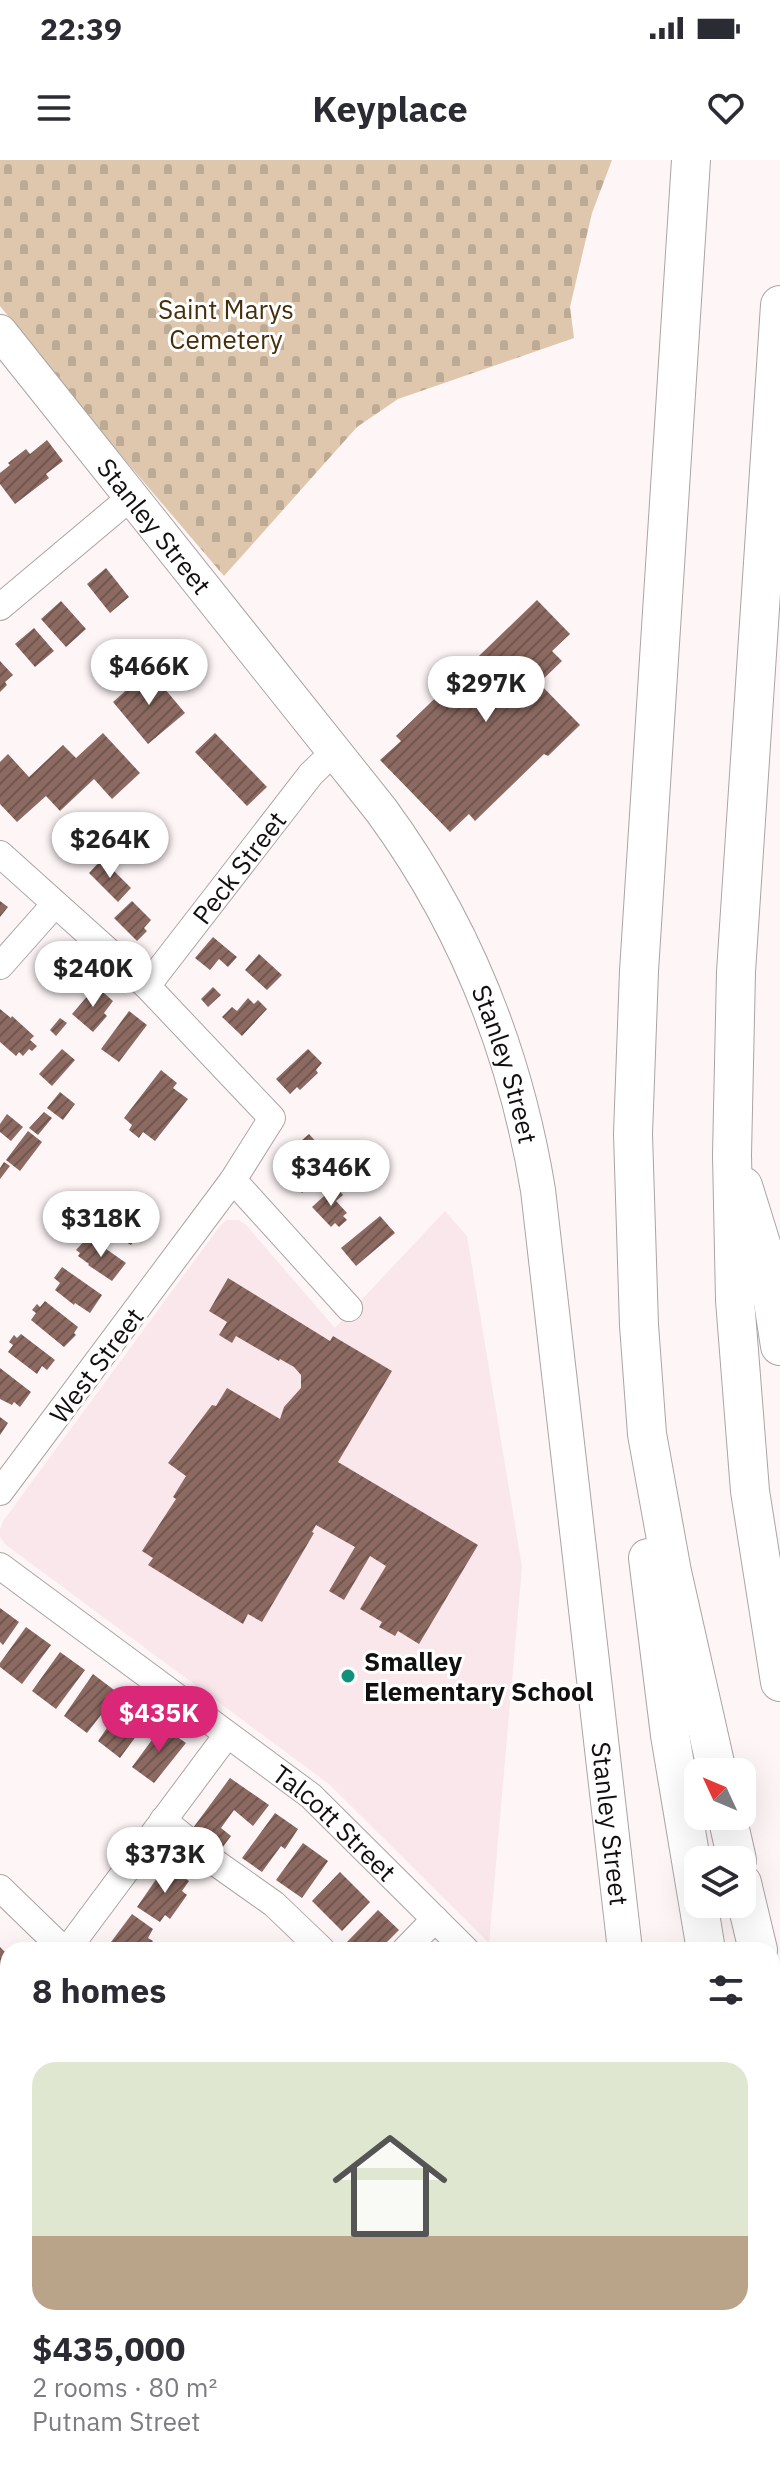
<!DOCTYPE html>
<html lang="en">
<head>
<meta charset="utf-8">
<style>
  :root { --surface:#fff; --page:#f2f2f3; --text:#2b2b33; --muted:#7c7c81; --accent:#db2777 }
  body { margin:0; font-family:"IBM Plex Sans",sans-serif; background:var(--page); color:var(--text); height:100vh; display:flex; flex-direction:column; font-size:30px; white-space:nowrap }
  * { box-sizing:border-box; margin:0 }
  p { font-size:26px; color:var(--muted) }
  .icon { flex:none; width:44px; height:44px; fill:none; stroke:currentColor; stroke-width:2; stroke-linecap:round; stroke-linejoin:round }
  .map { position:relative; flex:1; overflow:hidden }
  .panel { position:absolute; left:0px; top:1782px; width:780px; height:536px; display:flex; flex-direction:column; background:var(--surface); border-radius:24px 24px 0 0; box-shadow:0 8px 32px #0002 }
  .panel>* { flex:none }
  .needle { width:52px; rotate:314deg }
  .fabs { position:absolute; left:684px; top:1598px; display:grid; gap:16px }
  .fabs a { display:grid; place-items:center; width:72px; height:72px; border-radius:16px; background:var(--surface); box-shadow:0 8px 32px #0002; font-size:40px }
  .price { position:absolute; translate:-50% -68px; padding:0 18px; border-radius:28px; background:#fff; color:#222; font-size:26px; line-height:52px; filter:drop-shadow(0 2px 4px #0008) }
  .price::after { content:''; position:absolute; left:50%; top:48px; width:24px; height:18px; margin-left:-12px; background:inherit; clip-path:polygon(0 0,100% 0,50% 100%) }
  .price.active { background:var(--accent); color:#fff }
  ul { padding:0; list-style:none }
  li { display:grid; align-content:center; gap:16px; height:424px; padding:0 32px }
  li span { display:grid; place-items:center; height:248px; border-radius:24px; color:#555 }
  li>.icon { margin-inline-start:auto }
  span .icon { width:144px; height:144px; fill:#fffc; stroke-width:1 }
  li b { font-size:34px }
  h2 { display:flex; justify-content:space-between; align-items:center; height:96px; padding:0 32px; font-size:34px }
  .status { display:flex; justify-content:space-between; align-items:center; height:56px; padding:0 40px; background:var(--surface); direction:ltr }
  .status svg { height:22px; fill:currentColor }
  header { display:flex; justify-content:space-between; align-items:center; height:104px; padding:0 32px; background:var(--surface); font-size:36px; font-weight:700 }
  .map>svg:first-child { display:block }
  .built { fill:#f9e7ec }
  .forest { fill:url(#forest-crowns) }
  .cemetery { fill:url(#cemetery-stones) }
  .building { fill:url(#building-hatch) }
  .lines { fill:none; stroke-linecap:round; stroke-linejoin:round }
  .minor-casing { stroke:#aca3a5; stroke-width:28 }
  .major-casing { stroke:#aca3a5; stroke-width:36 }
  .highway-casing { stroke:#aca3a5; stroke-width:40 }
  .minor { stroke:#fff; stroke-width:26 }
  .major { stroke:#fff; stroke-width:34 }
  .highway { stroke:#fff; stroke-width:38 }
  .poi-dot { fill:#119179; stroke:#fff; stroke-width:3 }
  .labels { text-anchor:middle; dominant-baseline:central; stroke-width:6; stroke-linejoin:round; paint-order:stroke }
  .park-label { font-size:26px; fill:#472e0a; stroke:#fff }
  .street-label { font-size:26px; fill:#120f10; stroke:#fff }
  .poi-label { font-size:26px; font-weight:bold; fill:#120f10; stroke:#fff; text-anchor:start }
</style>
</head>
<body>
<div class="status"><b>22:39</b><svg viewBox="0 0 49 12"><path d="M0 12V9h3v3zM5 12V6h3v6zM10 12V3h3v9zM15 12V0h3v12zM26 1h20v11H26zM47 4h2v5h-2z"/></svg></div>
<header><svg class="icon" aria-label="menu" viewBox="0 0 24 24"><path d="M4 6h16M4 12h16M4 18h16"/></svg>Keyplace<svg class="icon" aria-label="heart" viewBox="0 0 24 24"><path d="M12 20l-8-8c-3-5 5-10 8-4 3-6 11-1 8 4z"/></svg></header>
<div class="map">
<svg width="780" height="2318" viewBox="0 0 780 2318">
  <defs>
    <pattern id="forest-crowns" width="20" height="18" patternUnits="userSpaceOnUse" patternTransform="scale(2)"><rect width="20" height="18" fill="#dec7ad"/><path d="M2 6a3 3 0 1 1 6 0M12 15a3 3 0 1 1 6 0" fill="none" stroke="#bdaa94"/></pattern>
    <pattern id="cemetery-stones" width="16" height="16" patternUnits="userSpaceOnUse" patternTransform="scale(2)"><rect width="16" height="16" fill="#dec7ad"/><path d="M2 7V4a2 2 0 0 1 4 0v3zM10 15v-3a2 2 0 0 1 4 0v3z" fill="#bdaa94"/></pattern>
    <pattern id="building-hatch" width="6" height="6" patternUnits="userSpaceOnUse" patternTransform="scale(2)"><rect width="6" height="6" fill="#8c6a61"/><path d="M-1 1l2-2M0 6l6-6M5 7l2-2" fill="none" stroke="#71564f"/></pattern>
  </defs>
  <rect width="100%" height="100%" fill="#fef5f7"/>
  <polygon class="built" points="445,1051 467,1076 522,1407 489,1783 329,1624 6,1385 0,1377 0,1369 3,1361 220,1066 227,1060 239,1060 246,1065 335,1168"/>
  <polygon class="forest" points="622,2310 682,2310 666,2318 624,2318"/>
  <polygon class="cemetery" points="0,0 612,0 592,53 570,147 574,178 398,239 357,267 224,416 113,286 0,146"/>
  <g class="building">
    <polygon points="47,280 63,301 46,314 49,318 15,344 0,324 0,313 10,305 8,303 26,289 30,294"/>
    <polygon points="106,408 129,437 110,453 87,424"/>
    <polygon points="537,440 570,474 552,491 562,501 539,523 580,565 548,596 544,594 475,661 469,654 450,672 380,600 401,581 396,576"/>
    <polygon points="61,441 86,469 66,487 41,459"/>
    <polygon points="34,468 54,491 35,507 15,484"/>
    <polygon points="0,501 13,515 5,522 7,525 0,532"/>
    <polygon points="149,510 185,553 148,584 113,542"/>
    <polygon points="103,573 140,613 112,639 94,619 60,651 46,636 17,662 0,644 0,602 8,594 29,617 63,585 76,598"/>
    <polygon points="215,573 267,627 247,646 195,592"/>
    <polygon points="102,699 131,728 118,742 89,713"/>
    <polygon points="0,741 8,747 0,757"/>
    <polygon points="132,741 151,760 144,768 147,771 137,781 114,758"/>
    <polygon points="213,777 237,797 228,807 219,799 210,810 195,798"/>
    <polygon points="259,794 282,815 267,830 245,810"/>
    <polygon points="96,826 113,841 104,853 107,856 93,872 72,854"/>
    <polygon points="213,827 221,835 208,847 201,839"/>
    <polygon points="248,838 254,844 258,840 267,849 242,876 222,857 232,847 237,851"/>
    <polygon points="0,849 11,858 12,856 34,876 30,880 37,886 32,891 29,889 23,896 19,892 16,896 0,882"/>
    <polygon points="129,851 147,865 119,902 101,889"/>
    <polygon points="60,858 67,863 56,876 50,870"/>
    <polygon points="62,889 75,900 52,926 39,914"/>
    <polygon points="308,889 322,903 316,910 318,913 300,930 297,927 290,934 276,919"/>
    <polygon points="161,910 177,923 173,928 188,939 155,981 143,972 139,978 129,970 132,965 124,958"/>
    <polygon points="60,932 75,944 63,960 47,948"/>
    <polygon points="44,952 52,958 38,975 29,968"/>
    <polygon points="7,954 23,967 11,981 0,972 0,964"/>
    <polygon points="28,971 42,982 20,1011 6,1000"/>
    <polygon points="309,974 328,995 308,1012 315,1021 302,1033 275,1004"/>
    <polygon points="4,1002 10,1006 0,1019 0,1008"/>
    <polygon points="335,1026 343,1035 336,1041 347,1053 343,1056 347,1060 339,1067 335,1063 331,1067 312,1047"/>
    <polygon points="116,1047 144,1067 131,1085 111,1073 113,1072 102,1064 108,1056 104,1053 108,1048 112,1052"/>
    <polygon points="380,1056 395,1073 356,1106 341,1088"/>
    <polygon points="87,1078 91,1081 92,1079 126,1103 112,1121 88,1105 89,1104 78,1096 80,1093 76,1090"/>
    <polygon points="62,1107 102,1135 90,1153 75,1143 74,1145 55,1130 60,1123 54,1118"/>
    <polygon points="228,1118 330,1181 333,1176 392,1211 338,1302 478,1385 419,1484 398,1471 395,1476 379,1467 382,1462 360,1449 386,1406 370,1396 344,1440 329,1431 355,1387 316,1365 312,1372 314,1373 262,1462 248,1454 243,1464 148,1405 153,1398 142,1391 176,1339 173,1337 186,1316 168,1303 212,1245 216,1246 227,1228 280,1259 284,1247 301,1228 301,1215 294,1207 280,1199 279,1201 236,1176 232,1183 219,1175 227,1162 209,1151"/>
    <polygon points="45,1141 78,1167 74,1173 76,1175 64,1187 31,1160 36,1153 32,1150 37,1144 40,1147"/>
    <polygon points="21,1174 55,1200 47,1210 42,1206 37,1214 8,1192 13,1185 9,1182 14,1175 17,1178"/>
    <polygon points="0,1208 31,1232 20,1247 14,1242 12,1245 0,1239"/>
    <polygon points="0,1257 8,1263 0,1275"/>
    <polygon points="0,1448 19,1462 3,1485 0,1482"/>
    <polygon points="26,1467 51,1485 22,1524 0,1507 0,1503"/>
    <polygon points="60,1492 85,1510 56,1549 32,1531"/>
    <polygon points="93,1514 118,1533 87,1573 64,1556"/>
    <polygon points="127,1539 152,1558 148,1560 120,1598 98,1581"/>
    <polygon points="160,1565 186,1583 154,1623 132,1607 160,1569 158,1568"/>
    <polygon points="230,1618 269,1645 253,1666 234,1650 221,1668 231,1676 222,1688 193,1668"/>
    <polygon points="275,1653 298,1669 285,1689 281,1686 262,1712 242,1698"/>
    <polygon points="303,1683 328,1701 302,1738 276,1720"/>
    <polygon points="166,1705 189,1721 182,1731 187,1735 170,1759 165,1755 160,1762 137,1747"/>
    <polygon points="340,1712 370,1742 342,1771 312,1741"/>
    <polygon points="378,1750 399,1770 379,1790 353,1790 346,1783"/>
    <polygon points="132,1754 153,1769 148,1778 153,1781 146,1790 105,1790"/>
    <polygon points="0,1787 8,1795 8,1818 3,1823 0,1820"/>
    <polygon points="8,1952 8,1979 0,1973 0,1963"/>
    <polygon points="0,1992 8,1998 8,2022 4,2028 0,2025"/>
    <polygon points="0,2117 8,2123 8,2146 0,2157"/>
    <polygon points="112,2310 148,2310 139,2318 123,2318 119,2314 115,2318 108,2318 106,2316"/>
    <polygon points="235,2310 258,2310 266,2318 242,2318"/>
    <rect x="503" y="2310" width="64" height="8"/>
    <polygon points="21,2311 30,2318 13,2318"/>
  </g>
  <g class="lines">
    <defs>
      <g id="minor">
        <polyline points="0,447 131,337"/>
        <polyline points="0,694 147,826 272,958 233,1020 0,1332"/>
        <polyline points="0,806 55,744"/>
        <path id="s1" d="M147,826L311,614L335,591"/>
        <polyline points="233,1020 349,1148"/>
        <path id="s2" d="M0,1406L311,1636L466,1790"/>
        <polyline points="163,1660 216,1703 274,1744 322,1790"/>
        <polyline points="0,1728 64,1790"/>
        <polyline points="67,1790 227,1575"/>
        <polyline points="405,1790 435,1759"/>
        <polyline points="0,1885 8,1874"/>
        <polyline points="0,2242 8,2251"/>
        <polyline points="64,2310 72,2318"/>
        <polyline points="459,2310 462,2318"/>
      </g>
      <g id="major">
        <path id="s3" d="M0,172L381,650C464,763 515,891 538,1030L625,1790"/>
        <polyline points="772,2292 780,2288"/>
        <polyline points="609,2318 609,2310"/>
        <polyline points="720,2318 736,2310"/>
      </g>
      <g id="highway">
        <polyline points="691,0 639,811 633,974 639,1165 647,1274 672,1412 717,1612"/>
        <polyline points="780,145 736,812 732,995 735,1140 750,1331 780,1522"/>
        <polyline points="743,1026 767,1103 780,1186"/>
        <polyline points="648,1398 670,1575 706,1790"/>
        <polyline points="727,1656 737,1700"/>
        <polyline points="742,1723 758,1790"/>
        <polyline points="772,1846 780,1876"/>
        <polyline points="772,2069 780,2098"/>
      </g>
    </defs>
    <use href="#minor" class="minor-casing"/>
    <use href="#major" class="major-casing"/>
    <use href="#highway" class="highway-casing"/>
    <use href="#minor" class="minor"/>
    <use href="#major" class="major"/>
    <use href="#highway" class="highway"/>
  </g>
  <circle class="poi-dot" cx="348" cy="1516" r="8"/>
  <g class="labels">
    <g class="park-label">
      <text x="226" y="149">Saint Marys<tspan x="226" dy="30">Cemetery</tspan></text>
    </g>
    <g class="street-label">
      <text stroke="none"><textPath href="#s3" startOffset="248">Stanley Street</textPath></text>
      <text stroke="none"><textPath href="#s1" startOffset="150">Peck Street</textPath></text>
      <text stroke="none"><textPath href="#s3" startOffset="896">Stanley Street</textPath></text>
      <text transform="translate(96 1205) rotate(-53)">West Street</text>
      <text stroke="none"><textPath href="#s3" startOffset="1664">Stanley Street</textPath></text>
      <text stroke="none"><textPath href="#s2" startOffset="422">Talcott Street</textPath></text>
    </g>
    <g class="poi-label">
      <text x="364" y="1501">Smalley<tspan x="364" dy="30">Elementary School</tspan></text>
    </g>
  </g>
</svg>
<div class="fabs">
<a><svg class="needle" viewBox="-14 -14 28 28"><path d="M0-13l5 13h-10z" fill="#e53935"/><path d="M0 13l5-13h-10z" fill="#7c7c81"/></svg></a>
<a><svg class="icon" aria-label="layers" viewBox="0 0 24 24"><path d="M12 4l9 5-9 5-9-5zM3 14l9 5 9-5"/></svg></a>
</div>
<b class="price" style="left:149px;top:547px">$466K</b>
<b class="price" style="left:486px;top:564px">$297K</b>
<b class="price" style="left:110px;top:720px">$264K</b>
<b class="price" style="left:93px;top:849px">$240K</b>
<b class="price" style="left:331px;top:1048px">$346K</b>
<b class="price" style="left:101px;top:1099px">$318K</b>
<b class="price active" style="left:159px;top:1594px">$435K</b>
<b class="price" style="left:165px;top:1735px">$373K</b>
<section class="panel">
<h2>8 homes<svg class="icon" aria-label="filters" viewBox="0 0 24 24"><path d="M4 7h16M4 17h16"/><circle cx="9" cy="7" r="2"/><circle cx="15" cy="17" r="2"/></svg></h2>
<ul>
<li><span style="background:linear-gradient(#dfe7d0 70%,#b9a48a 0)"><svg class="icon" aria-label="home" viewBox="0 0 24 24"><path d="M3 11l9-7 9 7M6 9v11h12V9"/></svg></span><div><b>$435,000</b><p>2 rooms · 80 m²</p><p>Putnam Street</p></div></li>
</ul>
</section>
</div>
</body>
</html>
